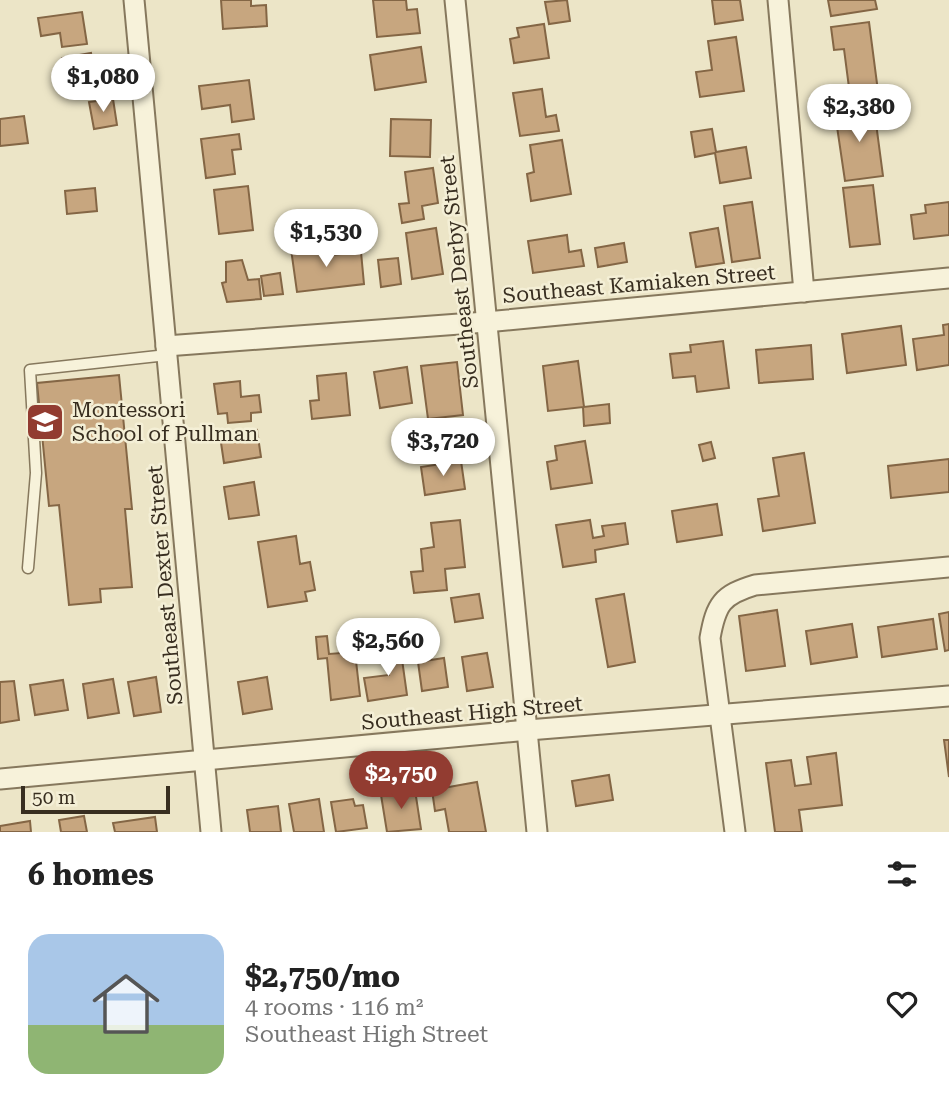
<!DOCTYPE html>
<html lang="en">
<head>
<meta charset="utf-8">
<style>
  :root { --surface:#fff; --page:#f2f2f2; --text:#222; --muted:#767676; --line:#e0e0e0; --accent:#923c31 }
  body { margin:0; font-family:"Roboto Serif",serif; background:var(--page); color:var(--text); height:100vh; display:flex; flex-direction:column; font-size:26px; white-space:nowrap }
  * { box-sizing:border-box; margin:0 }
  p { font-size:23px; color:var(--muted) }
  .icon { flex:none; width:38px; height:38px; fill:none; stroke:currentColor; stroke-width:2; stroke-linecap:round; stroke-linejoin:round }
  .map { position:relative; height:832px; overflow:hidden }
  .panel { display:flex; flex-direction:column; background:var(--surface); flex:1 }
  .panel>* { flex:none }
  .scale { position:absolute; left:21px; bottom:18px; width:149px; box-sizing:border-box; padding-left:7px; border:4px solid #382e20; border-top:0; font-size:19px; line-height:24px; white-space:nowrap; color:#382e20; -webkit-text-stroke:5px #f4efd6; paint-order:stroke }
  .price { position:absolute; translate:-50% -60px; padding:0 16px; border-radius:24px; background:#fff; color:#222; font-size:23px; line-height:46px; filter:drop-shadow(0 2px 4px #0008) }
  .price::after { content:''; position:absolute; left:50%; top:42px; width:21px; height:16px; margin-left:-10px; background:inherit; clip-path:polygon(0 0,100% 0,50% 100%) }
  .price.current { background:var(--accent); color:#fff }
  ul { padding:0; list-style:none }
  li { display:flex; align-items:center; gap:21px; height:175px; padding:0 28px }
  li+li { border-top:2px solid var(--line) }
  li span { display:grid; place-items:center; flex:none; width:196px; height:140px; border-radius:21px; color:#555 }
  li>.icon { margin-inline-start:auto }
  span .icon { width:84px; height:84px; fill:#fffc; stroke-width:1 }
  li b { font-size:30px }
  h2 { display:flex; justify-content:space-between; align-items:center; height:84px; padding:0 28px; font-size:30px }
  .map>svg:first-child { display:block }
  .building { fill:#c7a67f; stroke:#846645; stroke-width:2 }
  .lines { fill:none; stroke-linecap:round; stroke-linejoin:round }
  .service-casing { stroke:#86785d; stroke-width:13 }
  .minor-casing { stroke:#86785d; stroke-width:23 }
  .service { stroke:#f7f2da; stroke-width:10 }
  .minor { stroke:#f7f2da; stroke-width:19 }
  .labels { text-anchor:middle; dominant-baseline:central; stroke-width:5; stroke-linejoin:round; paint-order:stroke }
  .street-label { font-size:21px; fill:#382e20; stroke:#f4efd6 }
  .poi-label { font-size:21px; fill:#382e20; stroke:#f4efd6; text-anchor:start }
</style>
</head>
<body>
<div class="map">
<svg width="949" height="832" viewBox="0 0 949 832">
  <rect width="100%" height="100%" fill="#ece5c7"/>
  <g class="building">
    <polygon points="221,0 251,0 251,6 266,5 267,26 223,29"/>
    <polygon points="373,0 406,0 407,10 417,9 420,33 377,37"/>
    <polygon points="567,0 570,21 549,24 545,2"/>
    <polygon points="712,0 740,0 743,20 715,24"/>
    <polygon points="828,0 875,0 877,9 831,16"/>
    <polygon points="82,12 87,44 62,47 60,33 41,36 38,18"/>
    <polygon points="869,22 879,99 851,103 844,49 834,50 831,27"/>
    <polygon points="544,24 549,58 514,63 510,39 519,37 517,28"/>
    <polygon points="736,37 744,91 700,97 696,72 712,70 708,41"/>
    <polygon points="421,47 426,82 375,90 370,55"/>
    <polygon points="91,53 96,86 67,91 62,58"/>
    <polygon points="249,80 254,119 232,122 230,105 202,109 199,86"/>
    <polygon points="542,89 546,117 556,115 559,131 520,136 513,93"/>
    <polygon points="113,99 117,125 94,129 89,102"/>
    <polygon points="874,108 883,176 845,181 835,113"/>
    <polygon points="24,116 28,143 0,146 0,119"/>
    <polygon points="391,119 431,120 430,157 390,156"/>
    <polygon points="712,129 716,152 746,147 751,178 720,183 715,153 695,157 691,132"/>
    <polygon points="239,134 241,149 232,150 235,174 206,178 201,139"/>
    <polygon points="562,140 571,194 531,201 527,174 534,172 530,145"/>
    <polygon points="433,168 438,203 422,206 424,219 402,223 399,204 409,203 405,172"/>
    <polygon points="873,185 880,244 850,247 843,188"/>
    <polygon points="248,186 253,230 219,234 214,190"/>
    <polygon points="95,188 97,211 67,214 65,191"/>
    <polygon points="752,202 760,258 732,262 724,206"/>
    <polygon points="949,202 949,235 914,239 911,215 926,213 925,205"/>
    <polygon points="436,228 443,274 412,279 406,233"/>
    <polygon points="718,228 724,263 696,267 690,233"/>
    <polygon points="567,235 569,252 581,250 584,266 533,273 528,241"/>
    <polygon points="624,243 627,262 598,267 595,248"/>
    <polygon points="320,246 321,256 361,252 364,284 297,292 291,249"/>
    <polygon points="398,258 401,284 381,287 378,260"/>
    <polygon points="242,260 248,280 259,279 261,299 227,302 222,283 226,282 226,262"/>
    <polygon points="280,273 283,294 264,296 261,276"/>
    <polygon points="949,324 949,365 917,370 913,339 944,335 943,325"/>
    <polygon points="901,326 906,365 847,373 842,334"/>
    <polygon points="723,341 729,388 697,392 695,376 673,378 670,354 691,352 690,345"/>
    <polygon points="811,345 813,379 759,383 756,350"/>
    <polygon points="578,361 584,407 609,404 610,423 584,426 583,407 548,411 543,366"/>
    <polygon points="457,362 463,415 428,419 421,366"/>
    <polygon points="407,367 412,403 380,408 374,372"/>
    <polygon points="346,373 350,415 312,419 310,401 319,400 317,376"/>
    <polygon points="119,375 132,509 125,509 132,587 100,589 101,602 69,605 59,505 49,506 37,383"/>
    <polygon points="240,381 241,397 259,395 261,412 251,413 251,421 228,423 227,413 218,414 214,384"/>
    <polygon points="257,430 261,457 224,463 220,436"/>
    <polygon points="585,441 592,483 551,489 547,462 557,460 555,446"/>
    <polygon points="711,442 715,458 703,461 699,445"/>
    <polygon points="804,453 815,523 763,531 758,499 779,496 773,458"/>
    <polygon points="949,459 949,492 891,498 888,466"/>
    <polygon points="461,461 465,489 425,495 421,467"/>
    <polygon points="254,482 259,515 229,519 224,487"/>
    <polygon points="717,504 722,535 677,542 672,511"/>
    <polygon points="460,520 465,567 445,569 447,590 414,593 411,572 423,571 421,549 434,547 431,523"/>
    <polygon points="590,520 593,538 604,536 602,526 625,523 628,544 595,550 596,562 563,567 556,525"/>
    <polygon points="296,536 300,564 310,562 315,590 305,592 307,601 268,607 258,542"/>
    <polygon points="479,594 483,618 455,622 451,598"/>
    <polygon points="624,594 635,662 608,667 596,599"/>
    <polygon points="777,610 785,666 746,671 739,616"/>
    <polygon points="949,612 949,650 945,651 939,614"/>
    <polygon points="933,619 937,649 882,657 878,627"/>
    <polygon points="852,624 857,657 811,664 806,631"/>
    <polygon points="327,636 329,654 355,652 360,696 331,700 327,658 318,659 316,637"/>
    <polygon points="400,645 407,695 368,701 364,678 389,675 385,647"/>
    <polygon points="487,653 493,687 467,691 462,657"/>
    <polygon points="444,658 448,687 422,691 418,662"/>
    <polygon points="156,677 161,712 134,716 128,682"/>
    <polygon points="267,677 272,709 243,714 238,682"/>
    <polygon points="113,679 119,713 88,718 83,684"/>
    <polygon points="63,680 68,710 35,715 30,685"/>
    <polygon points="14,681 19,720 0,723 0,682"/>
    <polygon points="944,740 949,740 949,777"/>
    <polygon points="836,753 842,805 799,810 802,832 775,832 766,763 791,760 795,786 811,784 807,757"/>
    <polygon points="609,775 613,800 576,806 572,781"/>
    <polygon points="477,782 486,832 449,832 445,809 435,811 432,790"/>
    <polygon points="415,790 421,829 387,832 381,795"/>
    <polygon points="319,799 324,832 294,832 289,804"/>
    <polygon points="353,799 355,806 363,805 367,828 336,832 331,802"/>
    <polygon points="278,806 281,832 250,832 247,810"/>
    <polygon points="84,816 87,832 61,832 59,820"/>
    <polygon points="155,817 157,832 115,832 113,823"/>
    <polygon points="30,821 31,832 0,832 0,826"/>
  </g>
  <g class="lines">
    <defs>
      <polyline id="service" points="28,568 36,473 30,370 167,355"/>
      <g id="minor">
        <polyline points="134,0 211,832"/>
        <polyline points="455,0 537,832"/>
        <polyline points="778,0 804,292"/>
        <polyline points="166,346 486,322 949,278"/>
        <polyline points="0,779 528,730 949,696"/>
        <path d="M735,832L710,638C716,604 722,595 755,585L949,567"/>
      </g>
    </defs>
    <use href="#service" class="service-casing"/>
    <use href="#minor" class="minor-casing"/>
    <use href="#service" class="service"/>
    <use href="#minor" class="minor"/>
  </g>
  <defs>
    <symbol id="school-square" viewBox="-11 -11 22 22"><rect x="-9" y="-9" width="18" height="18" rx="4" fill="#923c31" stroke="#f4efd6"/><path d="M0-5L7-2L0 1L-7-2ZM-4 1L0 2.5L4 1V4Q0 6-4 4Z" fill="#fff"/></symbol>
  </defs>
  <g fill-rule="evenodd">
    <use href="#school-square" x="23" y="400" width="44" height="44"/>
  </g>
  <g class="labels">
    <g class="street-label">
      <text transform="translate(459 272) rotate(-96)">Southeast Derby Street</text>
      <text transform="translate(639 284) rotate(-5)">Southeast Kamiaken Street</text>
      <text transform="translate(165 585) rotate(-95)">Southeast Dexter Street</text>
      <text transform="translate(472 713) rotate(-5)">Southeast High Street</text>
    </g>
    <g class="poi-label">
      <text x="72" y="410">Montessori<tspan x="72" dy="24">School of Pullman</tspan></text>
    </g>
  </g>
</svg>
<div class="scale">50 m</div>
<b class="price" style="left:103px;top:114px">$1,080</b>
<b class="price" style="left:859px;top:144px">$2,380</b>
<b class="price" style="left:326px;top:269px">$1,530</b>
<b class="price" style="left:443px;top:478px">$3,720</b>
<b class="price" style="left:388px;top:678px">$2,560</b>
<b class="price current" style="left:401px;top:811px">$2,750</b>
</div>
<section class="panel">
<h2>6 homes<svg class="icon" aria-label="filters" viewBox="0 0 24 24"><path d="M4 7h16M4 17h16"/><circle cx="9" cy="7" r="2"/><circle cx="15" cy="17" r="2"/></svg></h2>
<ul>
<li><span style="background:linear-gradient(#a9c7e8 65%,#8fb573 0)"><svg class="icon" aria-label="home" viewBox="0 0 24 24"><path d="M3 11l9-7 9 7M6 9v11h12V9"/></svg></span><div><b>$2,750/mo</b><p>4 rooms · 116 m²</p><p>Southeast High Street</p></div><svg class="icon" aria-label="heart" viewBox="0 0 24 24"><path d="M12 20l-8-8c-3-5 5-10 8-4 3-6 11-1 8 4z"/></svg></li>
</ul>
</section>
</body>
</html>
